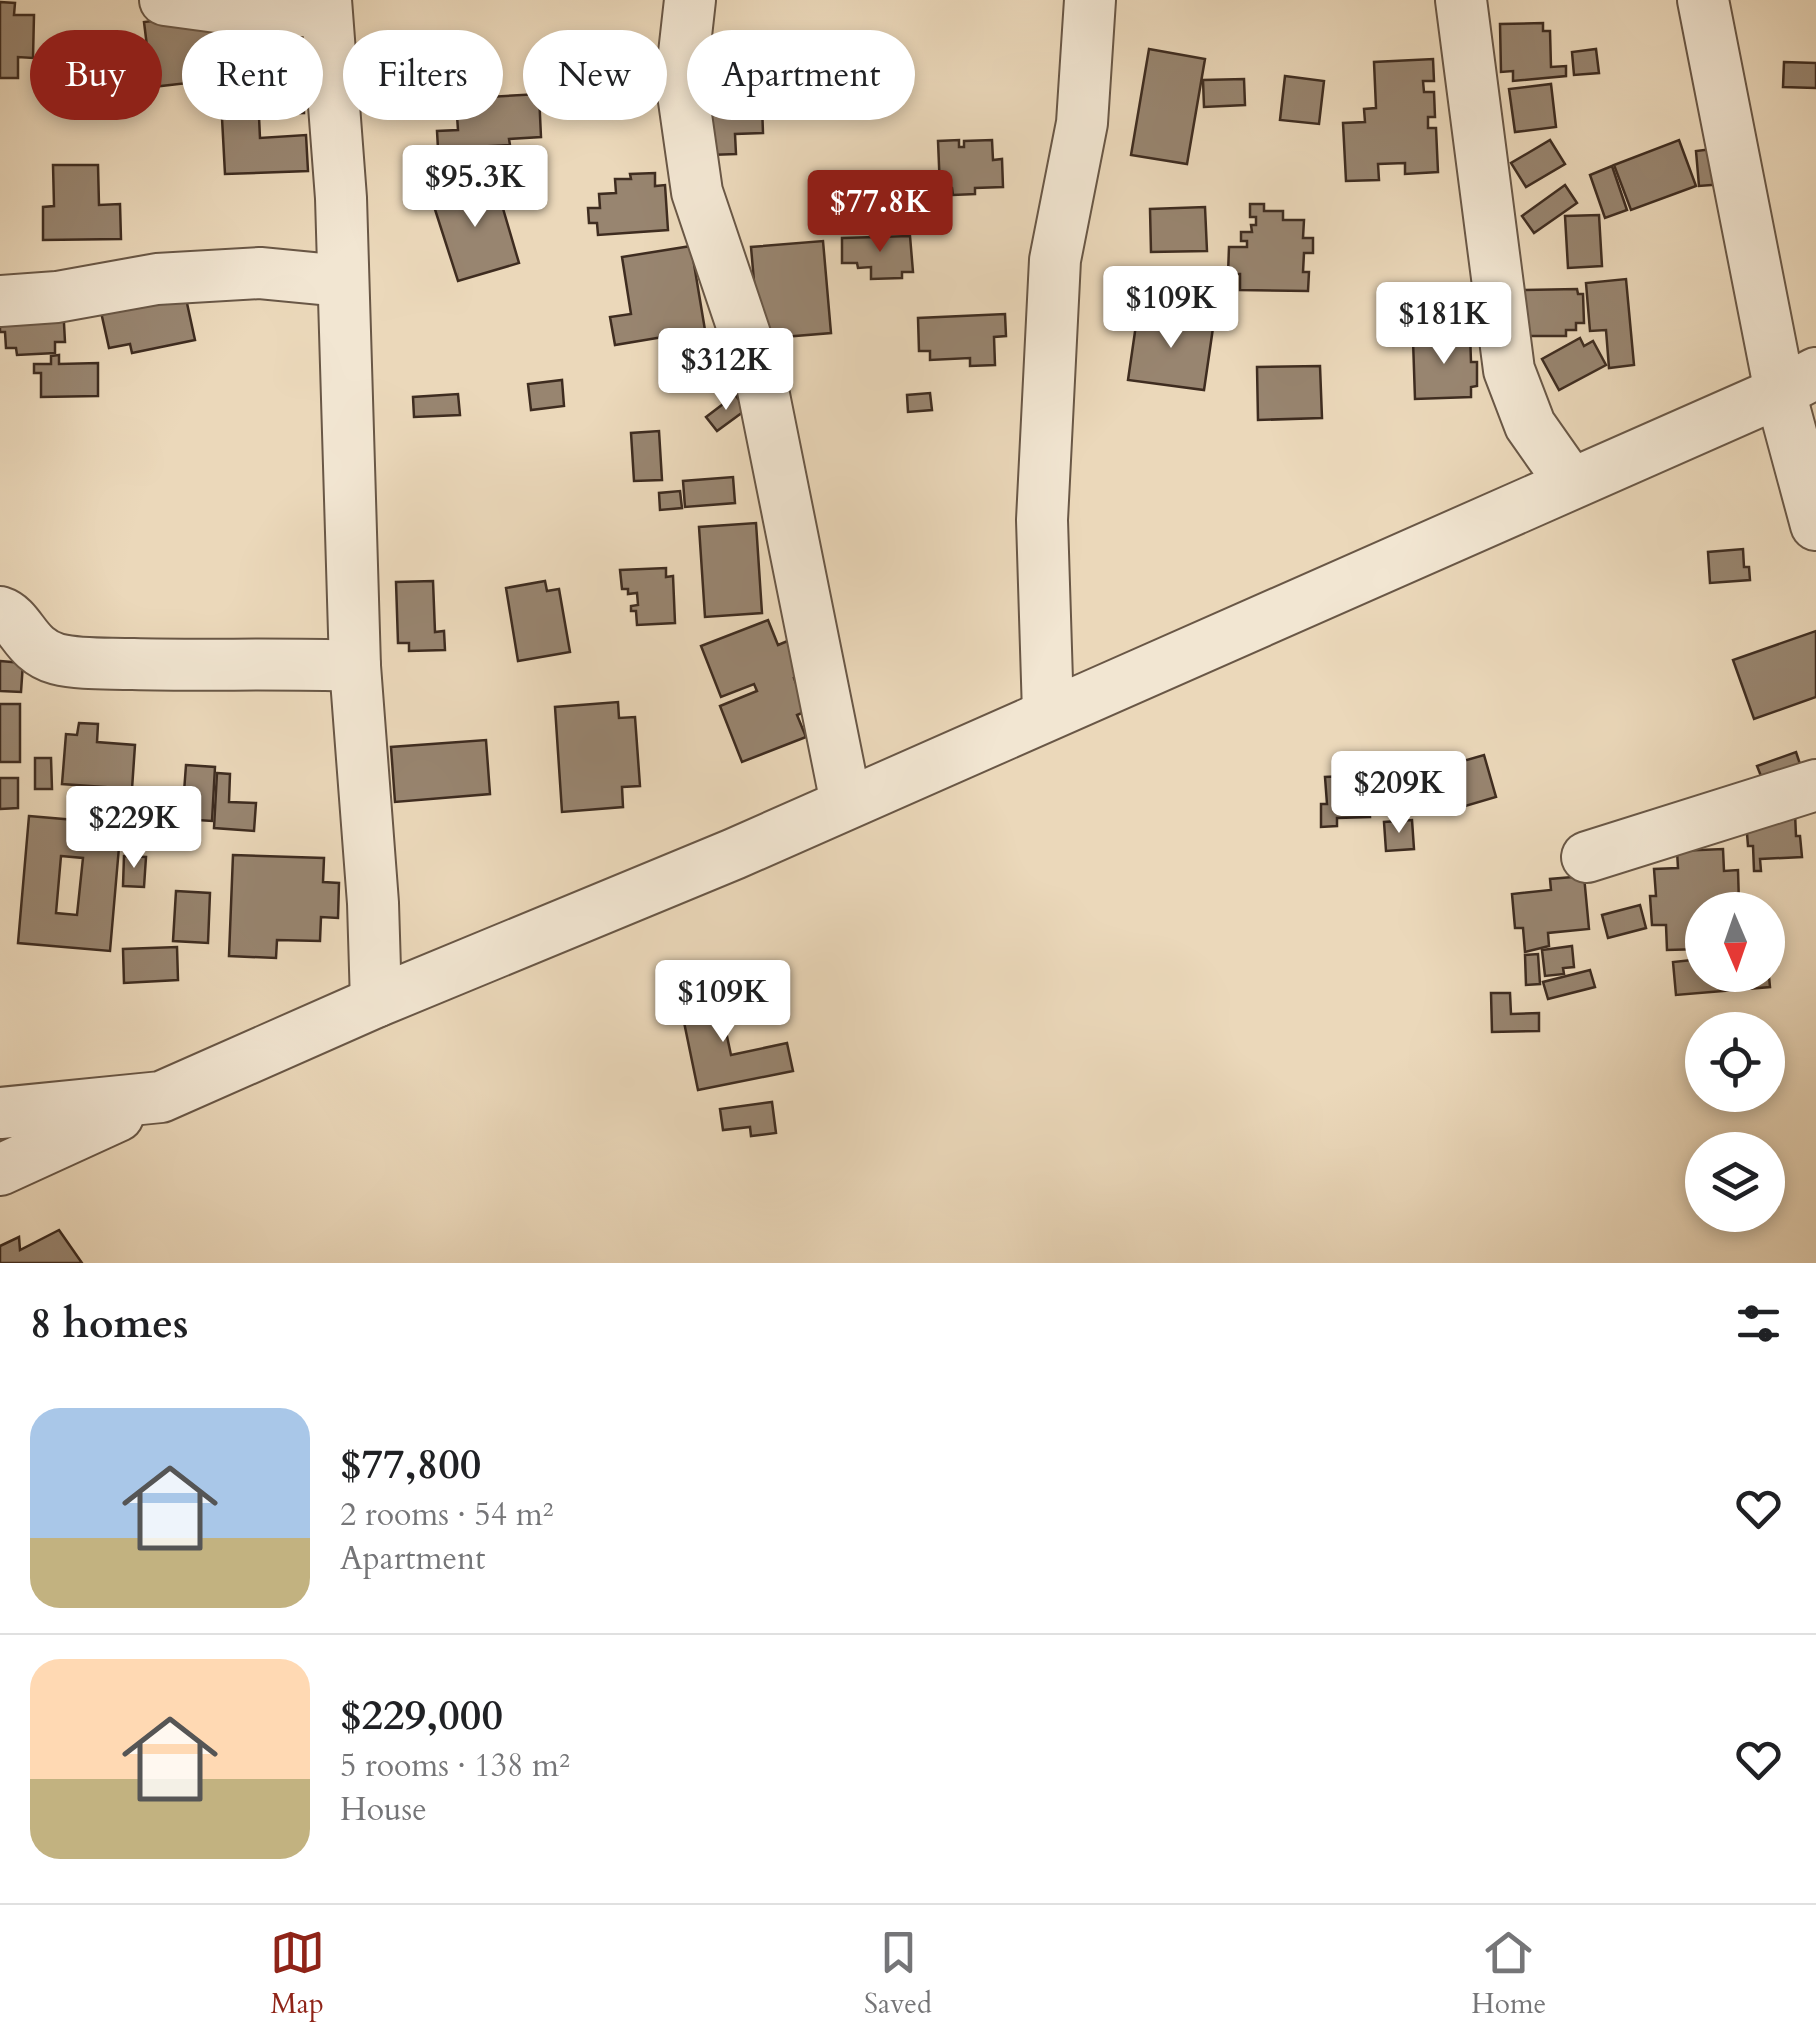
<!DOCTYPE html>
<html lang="en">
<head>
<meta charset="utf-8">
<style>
  :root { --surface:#fff; --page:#f2f2f2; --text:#202124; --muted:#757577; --line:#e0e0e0; --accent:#8f2418 }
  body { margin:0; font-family:Cardo,serif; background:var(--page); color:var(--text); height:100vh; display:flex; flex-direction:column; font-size:38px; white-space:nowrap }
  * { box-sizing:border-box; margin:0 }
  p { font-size:32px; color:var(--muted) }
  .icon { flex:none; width:55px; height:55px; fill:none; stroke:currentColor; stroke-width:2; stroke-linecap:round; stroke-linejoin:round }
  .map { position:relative; height:1263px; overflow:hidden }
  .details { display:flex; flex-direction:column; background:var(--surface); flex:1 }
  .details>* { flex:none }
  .guide { position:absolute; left:30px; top:30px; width:1000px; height:90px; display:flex; gap:20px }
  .needle { width:65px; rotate:178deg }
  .controls { position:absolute; left:1685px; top:892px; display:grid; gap:20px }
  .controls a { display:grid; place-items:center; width:100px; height:100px; border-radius:50%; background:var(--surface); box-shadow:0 5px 15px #0003; font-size:50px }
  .price { position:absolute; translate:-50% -85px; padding:0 22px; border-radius:10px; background:#fff; color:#222; font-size:32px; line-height:65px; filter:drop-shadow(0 2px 5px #0008) }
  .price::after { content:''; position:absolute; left:50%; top:60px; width:30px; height:22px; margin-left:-15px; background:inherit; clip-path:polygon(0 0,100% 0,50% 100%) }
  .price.active { background:var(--accent); color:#fff }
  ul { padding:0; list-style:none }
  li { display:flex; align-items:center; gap:30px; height:250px; padding:0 30px }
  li+li { border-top:2px solid var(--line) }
  li span { display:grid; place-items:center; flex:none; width:280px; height:200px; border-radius:30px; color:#555 }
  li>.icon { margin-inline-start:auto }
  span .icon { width:120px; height:120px; fill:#fffc; stroke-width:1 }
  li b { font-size:42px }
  h2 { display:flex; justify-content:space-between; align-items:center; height:120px; padding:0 30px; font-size:42px }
  .tag { padding:0 35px; border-radius:45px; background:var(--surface); box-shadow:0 5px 15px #0003; font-size:35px; line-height:90px }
  .tag.active { background:var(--accent); color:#fff }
  .tabs { display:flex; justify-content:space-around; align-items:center; height:140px; border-top:2px solid var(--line); background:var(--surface); font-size:28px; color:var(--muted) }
  .tabs a { display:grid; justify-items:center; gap:5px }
  .tabs .active { color:var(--accent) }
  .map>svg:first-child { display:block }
  .building { fill:#988570; stroke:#3e2c20; stroke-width:2.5; fill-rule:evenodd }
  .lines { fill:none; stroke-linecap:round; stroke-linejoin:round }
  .minor-casing { stroke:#695746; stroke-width:54 }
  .minor { stroke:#f2e6d2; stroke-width:50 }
</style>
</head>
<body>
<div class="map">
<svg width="1816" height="1263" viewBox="0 0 1816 1263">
  <rect width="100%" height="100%" fill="#ebd8ba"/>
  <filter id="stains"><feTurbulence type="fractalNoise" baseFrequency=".002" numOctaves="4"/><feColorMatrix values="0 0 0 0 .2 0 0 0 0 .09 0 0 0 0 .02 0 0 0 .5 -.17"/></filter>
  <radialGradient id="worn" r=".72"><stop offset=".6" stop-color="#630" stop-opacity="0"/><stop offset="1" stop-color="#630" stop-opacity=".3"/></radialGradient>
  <g class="building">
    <polygon points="0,2 15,3 14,15 34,15 33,58 18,57 18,78 0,78"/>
    <polygon points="211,14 219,77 203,79 201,66 186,68 188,83 152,87 144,22"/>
    <polygon points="302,22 304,113 271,114 270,91 246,91 245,23"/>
    <polygon points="1543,23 1543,31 1550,31 1551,67 1566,66 1566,76 1513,81 1513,71 1501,72 1500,24"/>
    <polygon points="1149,49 1205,59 1187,164 1131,155"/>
    <polygon points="1596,49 1599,73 1574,75 1572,52"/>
    <polygon points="1433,59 1434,81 1423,81 1424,92 1434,92 1435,117 1428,117 1428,128 1436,128 1438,172 1405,174 1405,163 1378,164 1379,180 1346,181 1343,123 1365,122 1364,109 1376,108 1374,62"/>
    <polygon points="140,61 143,91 109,93 106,64"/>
    <polygon points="1784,62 1816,63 1816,88 1783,87"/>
    <polygon points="1285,76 1324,81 1319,124 1280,120"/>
    <polygon points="1244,79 1245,105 1204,107 1203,80"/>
    <polygon points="1551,84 1556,127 1515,132 1509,89"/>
    <polygon points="470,85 471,98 539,94 541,137 509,139 510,145 438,149 437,131 458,130 455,86"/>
    <polygon points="762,106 763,133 735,134 736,154 709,155 706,109"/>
    <polygon points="259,117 260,138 306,135 308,171 225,174 222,118"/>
    <polygon points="959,140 959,147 964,147 964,141 992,140 993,160 1002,159 1003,187 975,188 975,194 953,195 952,188 940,189 938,141"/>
    <polygon points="1550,140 1565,164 1526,187 1511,163"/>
    <polygon points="1679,140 1696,186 1631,210 1614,165"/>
    <polygon points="1721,148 1724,184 1699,186 1696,151"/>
    <polygon points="53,165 98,165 99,205 120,204 121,239 43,240 43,207 54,206"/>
    <polygon points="1612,166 1627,210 1605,218 1590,175"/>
    <polygon points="655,173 655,186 665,185 668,230 598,235 597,223 589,223 588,208 600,208 599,194 616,193 615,179 631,179 630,174"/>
    <polygon points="494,178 519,263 458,281 431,197"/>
    <polygon points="1565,185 1577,203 1534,233 1522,216"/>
    <polygon points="1250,204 1264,204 1264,211 1283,211 1283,220 1304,220 1303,238 1313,238 1313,253 1304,253 1303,272 1309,272 1308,291 1240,290 1240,274 1228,274 1229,247 1247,247 1247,241 1241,241 1241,232 1252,232 1251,225 1256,225 1256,217 1250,217"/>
    <polygon points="1205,207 1207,251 1151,252 1150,209"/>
    <polygon points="1599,215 1602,266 1568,268 1565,216"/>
    <polygon points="910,236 913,272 902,272 902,278 871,279 871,267 858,268 857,263 842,263 842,238"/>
    <polygon points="823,241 831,333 759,339 751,247"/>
    <polygon points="691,246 705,330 615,345 610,317 631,314 622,257"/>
    <polygon points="1626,279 1634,365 1609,368 1606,330 1590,331 1586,283"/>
    <polygon points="1577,289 1578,294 1583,294 1584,323 1576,323 1576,330 1566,330 1566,336 1524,336 1524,290"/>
    <polygon points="185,294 195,340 132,353 130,344 109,348 101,312"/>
    <polygon points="63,305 65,342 55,342 55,353 17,355 16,348 6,348 5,332 0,332 0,320"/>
    <polygon points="1138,311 1214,321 1204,390 1128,380"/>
    <polygon points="1005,314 1006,336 994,337 995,365 970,366 970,358 930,360 930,351 919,351 918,318"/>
    <polygon points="1445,332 1470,332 1471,362 1477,362 1477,386 1471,387 1471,397 1415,399 1413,340 1445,339"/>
    <polygon points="1580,338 1584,346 1593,341 1606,365 1559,390 1542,359"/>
    <polygon points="59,355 59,364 98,363 98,396 41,397 41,373 34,373 34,364 51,364 51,356"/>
    <polygon points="1320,366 1322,418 1258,420 1257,367"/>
    <polygon points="562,380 564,406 531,410 528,384"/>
    <polygon points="930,393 932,410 908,412 907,395"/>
    <polygon points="458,394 460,415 414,417 413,397"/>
    <polygon points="735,395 747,409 717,431 706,417"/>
    <polygon points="659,431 662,480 634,481 631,433"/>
    <polygon points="733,477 735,503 685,507 683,481"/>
    <polygon points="680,491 682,508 660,510 659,493"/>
    <polygon points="756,523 762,613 705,617 699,527"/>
    <polygon points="1743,549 1744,567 1749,567 1750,580 1710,583 1708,552"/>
    <polygon points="666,568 666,577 673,576 675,623 637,625 636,611 631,611 631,606 638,605 637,593 628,594 628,589 622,589 620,570"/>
    <polygon points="433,581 435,632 444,631 445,650 409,651 409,643 398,643 396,582"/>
    <polygon points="545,581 547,591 559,589 570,652 518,661 506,588"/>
    <polygon points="768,620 778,645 790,640 804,675 794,678 807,711 797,715 806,737 742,762 720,706 757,691 754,684 721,697 701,646"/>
    <polygon points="1816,631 1816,697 1754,719 1733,660"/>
    <polygon points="0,661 23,663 21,692 0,691"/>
    <polygon points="618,702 619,718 635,717 640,786 622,787 623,807 562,812 555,707"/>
    <rect x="0" y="704" width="20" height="58"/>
    <polygon points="79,723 98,724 97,742 135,745 132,789 62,784 66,734 77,735"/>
    <polygon points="486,740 490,794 395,802 391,747"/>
    <polygon points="1796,752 1803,773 1765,786 1757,766"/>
    <polygon points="1484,755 1496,797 1445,812 1432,770"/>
    <polygon points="35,758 51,758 52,789 35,789"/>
    <polygon points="186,765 215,767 212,821 182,819"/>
    <polygon points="217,773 230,774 229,802 256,803 254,831 214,828"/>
    <polygon points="1407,773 1409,810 1373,811 1372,775"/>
    <polygon points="1368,775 1370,817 1337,818 1337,826 1321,827 1321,804 1327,804 1325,777"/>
    <polygon points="0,778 18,778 18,808 0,809"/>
    <polygon points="1795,813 1796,836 1800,836 1802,857 1760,859 1761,871 1754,871 1753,846 1748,846 1746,821"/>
    <path d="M29,816L121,824L110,951L18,943ZM61,856L83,858L77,915L56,913Z"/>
    <polygon points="1412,820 1414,849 1386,851 1384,822"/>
    <polygon points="1723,849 1724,871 1738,870 1739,904 1726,905 1726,910 1702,910 1702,949 1667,950 1666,925 1652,925 1650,896 1656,896 1654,869 1678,868 1677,851"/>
    <polygon points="233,855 324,858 323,882 339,883 338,918 321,917 320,941 277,940 276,958 229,956"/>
    <polygon points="124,856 146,857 144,887 123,886"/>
    <polygon points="1584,876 1589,929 1548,933 1549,946 1525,952 1523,928 1515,928 1512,894 1551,890 1550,879"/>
    <polygon points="176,891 210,893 208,943 173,941"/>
    <polygon points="1640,905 1646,928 1608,938 1602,915"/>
    <polygon points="1572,946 1574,967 1563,968 1564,974 1545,976 1542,950"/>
    <polygon points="177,947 178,980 124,983 123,949"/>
    <polygon points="1538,954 1540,984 1526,985 1525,955"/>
    <polygon points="1702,959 1702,975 1768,975 1768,966 1770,987 1676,995 1673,962"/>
    <polygon points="1590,970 1595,987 1548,999 1543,982"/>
    <polygon points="716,985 731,1055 787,1043 793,1071 698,1090 678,993"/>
    <polygon points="1491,993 1510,993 1511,1014 1539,1013 1539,1031 1492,1032"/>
    <polygon points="772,1102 776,1133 751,1136 750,1127 723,1130 720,1109"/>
    <polygon points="59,1230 82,1263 0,1263 0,1246 19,1237 20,1250"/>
  </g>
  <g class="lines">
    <defs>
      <g id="minor">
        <polyline points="165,0 261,13 325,10"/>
        <polyline points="326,0 341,198 355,666 373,903 376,1002"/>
        <polyline points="690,0 681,80 697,192 762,385 846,803"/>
        <polyline points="1461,0 1509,370 1530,425 1570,482"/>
        <polyline points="1703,0 1780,392 1816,525"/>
        <polyline points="0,301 57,297 157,279 260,273 343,281"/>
        <path d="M0,612C22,619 24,650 57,659C81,665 109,663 133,664C207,666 281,663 355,666"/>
        <polyline points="1048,713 1042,520 1055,260 1082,123 1090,0"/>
        <polyline points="1587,857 1816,785"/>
        <polyline points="0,1113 161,1097 376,1002 734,854 1780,392 1816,373"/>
        <polyline points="0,1170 118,1116"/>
      </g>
    </defs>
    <use href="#minor" class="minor-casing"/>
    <use href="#minor" class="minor"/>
  </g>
  <rect width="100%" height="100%" filter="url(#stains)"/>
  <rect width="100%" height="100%" fill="url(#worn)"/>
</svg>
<div class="controls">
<a><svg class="needle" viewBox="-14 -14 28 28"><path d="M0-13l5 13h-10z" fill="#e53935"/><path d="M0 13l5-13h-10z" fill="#757577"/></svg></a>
<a><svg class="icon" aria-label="locate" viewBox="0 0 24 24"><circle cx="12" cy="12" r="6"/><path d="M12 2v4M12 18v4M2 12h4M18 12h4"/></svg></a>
<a><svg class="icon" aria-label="layers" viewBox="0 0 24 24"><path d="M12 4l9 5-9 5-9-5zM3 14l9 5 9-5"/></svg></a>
</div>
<b class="price" style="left:475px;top:230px">$95.3K</b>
<b class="price active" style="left:880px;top:255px">$77.8K</b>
<b class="price" style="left:1171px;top:351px">$109K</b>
<b class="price" style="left:1444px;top:367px">$181K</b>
<b class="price" style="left:726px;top:413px">$312K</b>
<b class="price" style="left:1399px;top:836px">$209K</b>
<b class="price" style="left:134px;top:871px">$229K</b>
<b class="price" style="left:723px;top:1045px">$109K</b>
<div class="guide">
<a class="tag active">Buy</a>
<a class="tag">Rent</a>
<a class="tag">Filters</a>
<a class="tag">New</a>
<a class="tag">Apartment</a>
</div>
</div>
<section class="details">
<h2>8 homes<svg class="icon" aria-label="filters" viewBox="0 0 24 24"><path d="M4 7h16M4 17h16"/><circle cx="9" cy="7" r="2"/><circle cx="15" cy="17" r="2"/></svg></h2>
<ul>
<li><span style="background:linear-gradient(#a9c7e8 65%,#c2b280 0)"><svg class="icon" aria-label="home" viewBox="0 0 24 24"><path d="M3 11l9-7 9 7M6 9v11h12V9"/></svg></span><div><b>$77,800</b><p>2 rooms · 54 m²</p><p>Apartment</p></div><svg class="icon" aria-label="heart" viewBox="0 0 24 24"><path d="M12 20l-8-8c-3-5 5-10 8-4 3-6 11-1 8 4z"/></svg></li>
<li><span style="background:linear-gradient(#ffd9b3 60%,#c2b280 0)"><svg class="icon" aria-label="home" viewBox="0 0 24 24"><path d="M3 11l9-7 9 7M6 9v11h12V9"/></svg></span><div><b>$229,000</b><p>5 rooms · 138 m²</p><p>House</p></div><svg class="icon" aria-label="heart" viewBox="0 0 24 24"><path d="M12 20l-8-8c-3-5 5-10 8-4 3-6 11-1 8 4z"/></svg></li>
</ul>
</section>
<nav class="tabs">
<a class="active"><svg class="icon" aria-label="map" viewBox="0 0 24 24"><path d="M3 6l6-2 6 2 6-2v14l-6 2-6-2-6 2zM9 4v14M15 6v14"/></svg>Map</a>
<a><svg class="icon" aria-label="saved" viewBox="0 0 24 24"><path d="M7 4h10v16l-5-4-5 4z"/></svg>Saved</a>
<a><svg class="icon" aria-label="home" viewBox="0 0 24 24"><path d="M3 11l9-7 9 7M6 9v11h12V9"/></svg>Home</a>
</nav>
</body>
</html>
